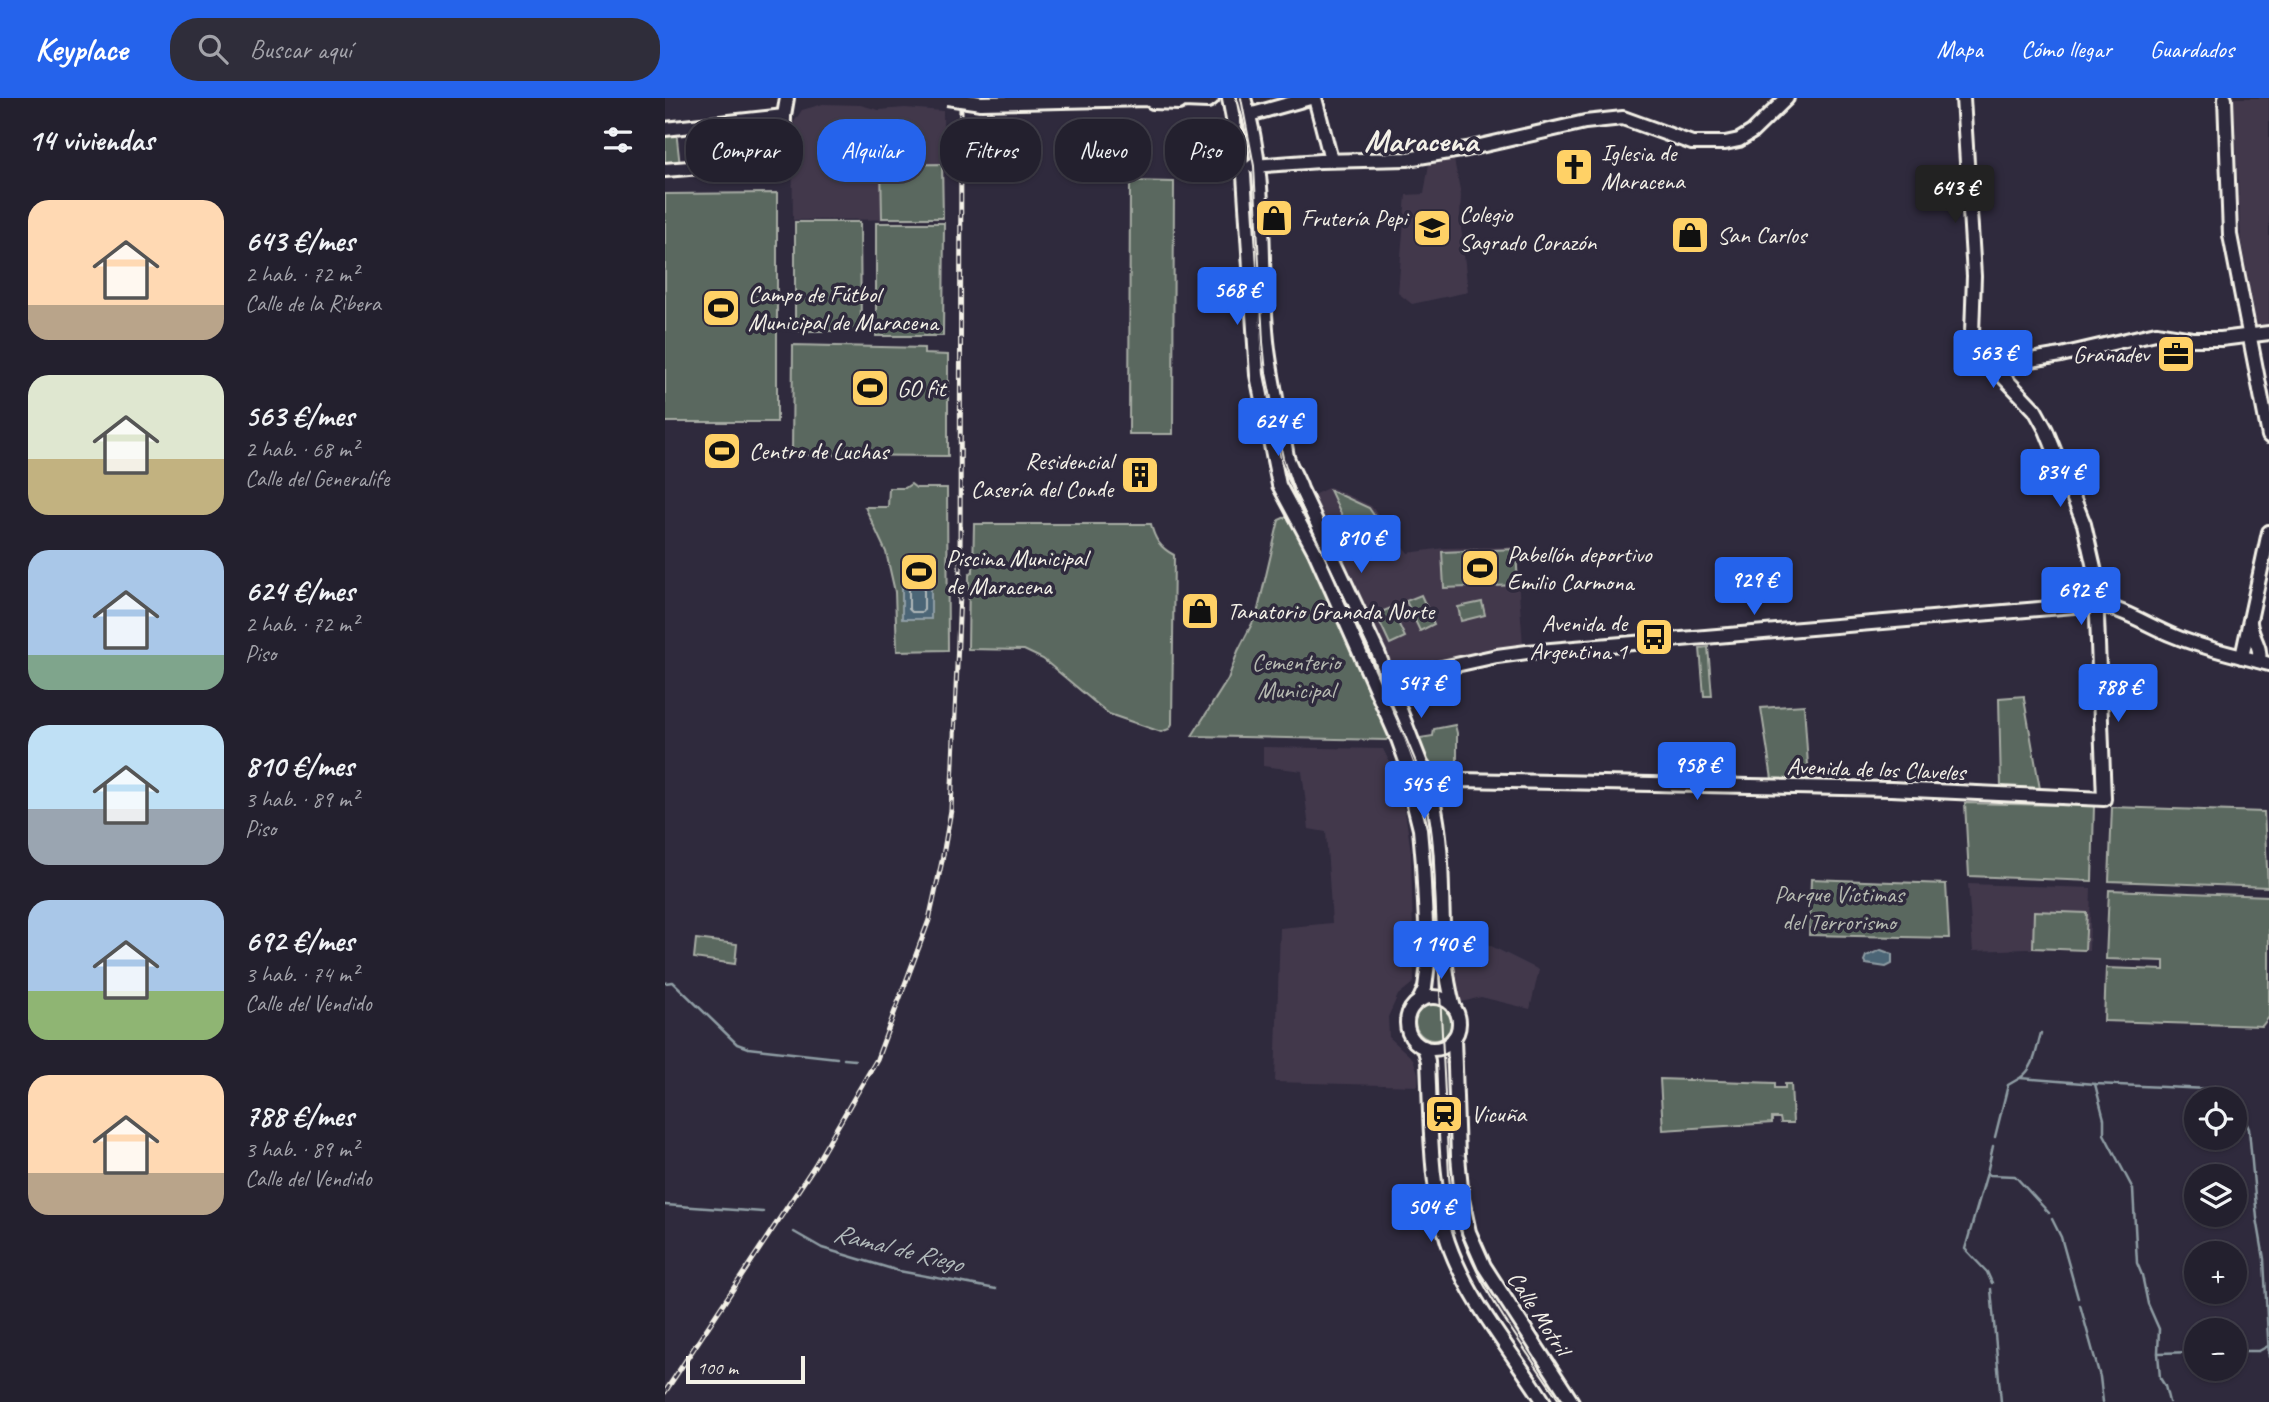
<!DOCTYPE html>
<html lang="es">
<head>
<meta charset="utf-8">
<style>
  :root { --surface:#23202e; --page:#2f2d3a; --text:#f1f3f6; --muted:#a3a3aa; --line:#403e4a; --accent:#2563eb }
  body { margin:0; font-family:Caveat,sans-serif; background:var(--page); color:var(--text); height:100vh; display:flex; flex-direction:column; font-size:26px; white-space:nowrap }
  * { box-sizing:border-box; margin:0 }
  p { font-size:23px; color:var(--muted) }
  .icon { flex:none; width:38px; height:38px; fill:none; stroke:currentColor; stroke-width:2; stroke-linecap:round; stroke-linejoin:round }
  .map { position:relative; flex:1; overflow:hidden }
  .drawer { display:flex; flex-direction:column; background:var(--surface); width:665px }
  .drawer>* { flex:none }
  .hud { position:absolute; left:21px; top:21px; width:665px; height:63px; display:flex; gap:14px }
  .fabs { position:absolute; left:1519px; top:989px; display:grid; gap:14px }
  .fabs a { display:grid; place-items:center; width:63px; height:63px; border-radius:50%; background:var(--surface); box-shadow:0 2px 5px #0004,0 0 0 2px var(--line); font-size:35px }
  .scale { position:absolute; left:21px; bottom:18px; width:119px; box-sizing:border-box; padding-left:7px; border:4px solid #f4f1e8; border-top:0; font-size:19px; line-height:24px; white-space:nowrap; color:#f4f1e8; -webkit-text-stroke:5px #2f2a3d; paint-order:stroke }
  .price { position:absolute; translate:-50% -60px; padding:0 16px; border-radius:7px; background:var(--accent); color:#fff; font-size:23px; line-height:46px; filter:drop-shadow(0 2px 4px #0008) }
  .price::after { content:''; position:absolute; left:50%; top:42px; width:21px; height:16px; margin-left:-10px; background:inherit; clip-path:polygon(0 0,100% 0,50% 100%) }
  .price.selected { background:#222; color:#fff }
  ul { padding:0; list-style:none }
  li { display:flex; align-items:center; gap:21px; height:175px; padding:0 28px }
  li span { display:grid; place-items:center; flex:none; width:196px; height:140px; border-radius:21px; color:#555 }
  li>.icon { margin-inline-start:auto }
  span .icon { width:84px; height:84px; fill:#fffc; stroke-width:1 }
  li b { font-size:30px }
  h2 { display:flex; justify-content:space-between; align-items:center; height:84px; padding:0 28px; font-size:30px }
  .tag { padding:0 24px; border-radius:28px; background:var(--surface); box-shadow:0 2px 5px #0004,0 0 0 2px var(--line); font-size:24px; line-height:63px }
  .tag.selected { background:var(--accent); color:#fff }
  header { display:flex; align-items:center; gap:42px; box-sizing:border-box; height:98px; padding:0 35px; background:var(--accent); color:#fff }
  header strong { font-size:33px }
  nav { display:flex; gap:38px; margin-inline-start:auto; font-size:24px }
  .search { width:490px; height:63px; background:var(--page); display:flex; align-items:center; gap:18px; box-sizing:border-box; padding:0 24px; border-radius:28px; color:var(--muted); font-size:26px }
  main { display:flex; flex:1; min-height:0 }
  .map>svg:first-child { display:block }
  .built { fill:#42384c }
  .green { fill:#5a685f; stroke:#a7aca4; stroke-width:2 }
  .water { fill:#4c6576; stroke:#8f9da4; stroke-width:2 }
  .lines { fill:none; stroke-linecap:round; stroke-linejoin:round }
  .shore { stroke:#b1b9ba; stroke-width:2 }
  .stream { stroke:#8f9da4; stroke-width:2.5 }
  .secondary-casing { stroke:#f4f1e8; stroke-width:18 }
  .secondary { stroke:#2f2a3d; stroke-width:12 }
  .tram { stroke:#f4f1e8; stroke-width:2 }
  .rail-casing { stroke:#f4f1e8; stroke-width:5 }
  .rail { stroke:#2f2a3d; stroke-width:2.5; stroke-dasharray:8; stroke-linecap:butt }
  .secondary-bridge-casing { stroke:#f4f1e8; stroke-width:18; stroke-linecap:butt }
  .secondary-bridge { stroke:#2f2a3d; stroke-width:12 }
  .labels { text-anchor:middle; dominant-baseline:central; stroke-width:7; stroke-linejoin:round; paint-order:stroke }
  .poi-label { font-size:24px; fill:#f4f1e8; stroke:#2f2a3d; text-anchor:start }
  .park-label { font-size:24px; fill:#b6bab1; stroke:#2f2a3d }
  .street-label { font-size:24px; fill:#f4f1e8; stroke:#2f2a3d }
  .water-label { font-size:26px; font-style:italic; fill:#b1b9ba; stroke:#2f2a3d }
  .district-label { font-size:32px; font-weight:bold; fill:#f4f1e8; stroke:#2f2a3d }
</style>
</head>
<body>
<header>
<strong>Keyplace</strong>
<div class="search"><svg class="icon" aria-label="search" viewBox="0 0 24 24"><circle cx="10" cy="10" r="6"/><path d="M15 15l6 6"/></svg>Buscar aquí</div>
<nav><a>Mapa</a><a>Cómo llegar</a><a>Guardados</a></nav>
</header>
<main>
<section class="drawer">
<h2>14 viviendas<svg class="icon" aria-label="filters" viewBox="0 0 24 24"><path d="M4 7h16M4 17h16"/><circle cx="9" cy="7" r="2"/><circle cx="15" cy="17" r="2"/></svg></h2>
<ul>
<li><span style="background:linear-gradient(#ffd9b3 75%,#b9a48a 0)"><svg class="icon" aria-label="home" viewBox="0 0 24 24"><path d="M3 11l9-7 9 7M6 9v11h12V9"/></svg></span><div><b>643 €/mes</b><p>2 hab. · 72 m²</p><p>Calle de la Ribera</p></div></li>
<li><span style="background:linear-gradient(#dfe7d0 60%,#c2b280 0)"><svg class="icon" aria-label="home" viewBox="0 0 24 24"><path d="M3 11l9-7 9 7M6 9v11h12V9"/></svg></span><div><b>563 €/mes</b><p>2 hab. · 68 m²</p><p>Calle del Generalife</p></div></li>
<li><span style="background:linear-gradient(#a9c7e8 75%,#7fa58c 0)"><svg class="icon" aria-label="home" viewBox="0 0 24 24"><path d="M3 11l9-7 9 7M6 9v11h12V9"/></svg></span><div><b>624 €/mes</b><p>2 hab. · 72 m²</p><p>Piso</p></div></li>
<li><span style="background:linear-gradient(#bfe0f5 60%,#9aa5b1 0)"><svg class="icon" aria-label="home" viewBox="0 0 24 24"><path d="M3 11l9-7 9 7M6 9v11h12V9"/></svg></span><div><b>810 €/mes</b><p>3 hab. · 89 m²</p><p>Piso</p></div></li>
<li><span style="background:linear-gradient(#a9c7e8 65%,#8fb573 0)"><svg class="icon" aria-label="home" viewBox="0 0 24 24"><path d="M3 11l9-7 9 7M6 9v11h12V9"/></svg></span><div><b>692 €/mes</b><p>3 hab. · 74 m²</p><p>Calle del Vendido</p></div></li>
<li><span style="background:linear-gradient(#ffd9b3 70%,#b9a48a 0)"><svg class="icon" aria-label="home" viewBox="0 0 24 24"><path d="M3 11l9-7 9 7M6 9v11h12V9"/></svg></span><div><b>788 €/mes</b><p>3 hab. · 89 m²</p><p>Calle del Vendido</p></div></li>
</ul>
</section>
<div class="map">
<svg width="1604" height="1304" viewBox="0 0 1604 1304">
  <rect width="100%" height="100%" fill="#2f2a3d"/>
  <filter id="ink" filterUnits="userSpaceOnUse"><feTurbulence type="fractalNoise" baseFrequency=".0143" numOctaves="2"/><feDisplacementMap in="SourceGraphic" scale="14" xChannelSelector="R" yChannelSelector="G"/><feConvolveMatrix kernelMatrix="1 2 1 2 8 2 1 2 1" color-interpolation-filters="sRGB"/></filter>
  <g filter="url(#ink)">
    <g class="built">
      <polygon points="1569,0 1604,0 1604,226 1592,228 1576,143"/>
      <polygon points="158,6 195,7 214,12 240,10 278,13 279,121 128,122 127,27 137,12"/>
      <polygon points="788,57 796,97 795,120 803,194 747,206 733,195 741,97 759,96 765,60"/>
      <polygon points="665,389 706,408 743,455 779,450 847,449 849,468 852,468 858,547 836,550 726,574 693,508 672,452 644,399"/>
      <polygon points="598,649 718,651 734,683 732,693 740,713 746,754 749,884 733,897 723,919 724,939 748,961 753,975 753,988 610,984 615,830 667,825 661,734 644,731 637,673 598,668"/>
      <polygon points="1303,786 1426,790 1424,853 1362,851 1308,853"/>
      <polygon points="782,835 812,841 874,872 865,911 816,899 797,904 790,896"/>
    </g>
    <g class="green">
      <polygon points="11,32 15,68 0,69 0,33"/>
      <polygon points="277,66 278,120 217,120 216,67"/>
      <polygon points="465,83 509,84 508,336 464,336"/>
      <polygon points="112,95 112,324 0,324 0,96"/>
      <polygon points="130,124 195,124 196,233 130,233"/>
      <polygon points="211,125 279,125 278,238 211,238"/>
      <polygon points="128,247 259,250 259,256 283,257 283,358 127,357"/>
      <polygon points="246,386 251,390 282,390 283,552 232,553 230,494 221,454 200,409 223,409 224,390 240,390"/>
      <polygon points="665,392 704,410 715,426 687,439"/>
      <polygon points="625,417 727,637 721,642 527,638 563,581 573,553 592,516 614,422"/>
      <path d="M309,426H486C489,440 495,450 509,457L507,626L504,631L496,634L444,616L378,561L359,552L303,551L304,477L308,473Z"/>
      <polygon points="851,451 853,487 779,490 777,454"/>
      <polygon points="756,497 769,526 755,533 741,503"/>
      <polygon points="817,504 820,517 796,523 793,509"/>
      <polygon points="726,510 740,539 725,546 711,516"/>
      <polygon points="1043,549 1047,598 1039,598 1035,550"/>
      <polygon points="1359,598 1359,601 1375,691 1336,689 1334,600"/>
      <polygon points="1139,607 1144,682 1107,681 1096,610"/>
      <polygon points="790,627 792,635 792,674 775,678 766,672 749,641 768,638 769,631"/>
      <polygon points="1300,705 1429,708 1427,783 1304,778"/>
      <polygon points="1447,709 1599,714 1603,789 1444,783"/>
      <polygon points="1146,781 1281,786 1284,840 1144,837"/>
      <polygon points="1444,792 1604,798 1604,919 1597,928 1439,923 1441,870 1499,872 1499,863 1441,861"/>
      <polygon points="1369,813 1422,815 1420,852 1368,850"/>
      <polygon points="31,841 72,846 70,866 29,860"/>
      <circle cx="769" cy="923" r="19"/>
      <polygon points="995,981 1110,985 1110,990 1120,990 1120,986 1126,986 1128,1025 1116,1025 1115,1020 1107,1020 1107,1025 998,1032"/>
    </g>
    <g class="water">
      <rect x="237" y="462" width="29" height="59"/>
      <polygon points="1216,852 1227,856 1227,866 1221,869 1201,866 1199,863 1201,858"/>
    </g>
    <g class="lines">
      <polygon class="shore" points="247,469 257,469 259,472 259,511 257,514 247,514 244,511 244,472"/>
      <g class="stream">
        <polyline points="0,885 8,884 72,946 83,950 172,960"/>
        <path d="M1376,935C1371,952 1370,970 1355,980L1430,986L1567,992L1584,1031L1592,1120L1599,1161L1604,1259"/>
        <polyline points="179,961 190,962"/>
        <polyline points="1430,986 1439,1021 1439,1036 1468,1091 1472,1165 1477,1177 1483,1206 1494,1231 1493,1255 1531,1254"/>
        <polyline points="1330,1039 1343,987 1355,980"/>
        <polyline points="1328,1048 1322,1075 1325,1077 1350,1078 1384,1115"/>
        <polyline points="1322,1075 1300,1151 1322,1174 1327,1185"/>
        <polyline points="0,1107 98,1114"/>
        <polyline points="1387,1121 1396,1139 1413,1200"/>
        <polyline points="129,1134 157,1150 234,1173 331,1191"/>
        <polyline points="1326,1191 1336,1304"/>
        <polyline points="1415,1207 1435,1279 1438,1304"/>
        <polyline points="1570,1253 1594,1253 1603,1248"/>
        <polyline points="1493,1255 1495,1280 1500,1288 1504,1304"/>
      </g>
      <defs>
        <g id="secondary">
          <polyline points="564,0 579,77 592,277 614,387 650,454 733,641 742,666 744,684"/>
          <path d="M579,0C604,78 594,163 602,243C606,282 616,321 622,359C626,371 632,379 636,391L713,555L756,666L772,688C773,703 761,710 748,703"/>
          <polyline points="650,0 666,62"/>
          <polyline points="1560,0 1565,137 1604,338"/>
          <polyline points="316,5 483,1 488,4 514,5 518,2 543,3 547,0"/>
          <polyline points="584,17 645,0"/>
          <polyline points="0,31 119,18"/>
          <polyline points="588,68 655,63 742,61 802,51 920,24 958,20 1027,45 1060,45 1074,42 1087,34 1122,0"/>
          <polyline points="0,72 118,62 119,18 122,0"/>
          <polyline points="1331,271 1342,266 1396,257 1491,235 1527,241 1556,241 1604,235"/>
          <path d="M1585,524C1586,539 1597,548 1594,563"/>
          <polyline points="1577,559 1604,434"/>
          <path d="M722,582L832,558L862,554L1433,506C1460,512 1484,528 1509,538C1540,551 1572,557 1604,566"/>
          <polyline points="748,679 744,684 742,692 748,703 755,731 758,766 763,865 760,890 754,903"/>
          <polyline points="772,688 795,682 1226,691 1439,701 1432,519 1432,483 1419,426 1381,332 1370,312 1310,249 1307,235 1309,178 1298,0"/>
          <path d="M768,702C784,770 770,842 789,910"/>
          <circle cx="768" cy="925" r="26"/>
          <polyline points="789,940 793,1058 797,1101 804,1134 819,1168 907,1304"/>
          <path d="M759,949L763,963C766,1020 764,1089 783,1144C803,1202 846,1252 879,1304"/>
        </g>
      </defs>
      <use href="#secondary" class="secondary-casing"/>
      <use href="#secondary" class="secondary"/>
      <path class="tram" d="M576,0L589,68L598,244L601,275L618,360L629,393L707,558L750,662L762,705L768,752L784,1078C790,1164 850,1234 895,1304"/>
      <defs>
        <polyline id="rail" points="0,1294 150,1067 212,961 264,822 277,763 286,712 295,495 296,0"/>
      </defs>
      <use href="#rail" class="rail-casing"/>
      <use href="#rail" class="rail"/>
      <defs>
        <polyline id="secondary-bridge" points="282,0 316,5"/>
      </defs>
      <use href="#secondary-bridge" class="secondary-bridge-casing"/>
      <use href="#secondary-bridge" class="secondary-bridge"/>
    </g>
  </g>
  <defs>
    <symbol id="church-square" viewBox="-11 -11 22 22"><rect x="-9" y="-9" width="18" height="18" rx="4" fill="#ffd166" stroke="#2f2a3d"/><path d="M-1.2-6h2.4v3.5h3.3v2.4h-3.3V6h-2.4V-.1h-3.3v-2.4h3.3Z" fill="#111"/></symbol>
    <symbol id="shop-square" viewBox="-11 -11 22 22"><rect x="-9" y="-9" width="18" height="18" rx="4" fill="#ffd166" stroke="#2f2a3d"/><path d="M-5-2.5h2.3a2.7 3.5 0 0 1 5.4 0H5L5.5 6h-11ZM-1.5-2.5h3a1.5 2.3 0 0 0-3 0Z" fill="#111"/></symbol>
    <symbol id="school-square" viewBox="-11 -11 22 22"><rect x="-9" y="-9" width="18" height="18" rx="4" fill="#ffd166" stroke="#2f2a3d"/><path d="M0-5L7-2L0 1L-7-2ZM-4 1L0 2.5L4 1V4Q0 6-4 4Z" fill="#111"/></symbol>
    <symbol id="stadium-square" viewBox="-11 -11 22 22"><rect x="-9" y="-9" width="18" height="18" rx="4" fill="#ffd166" stroke="#2f2a3d"/><path d="M0-5a6.5 5 0 1 0 0 10a6.5 5 0 1 0 0-10ZM-3.5-1.8h7v3.6h-7Z" fill="#111"/></symbol>
    <symbol id="office-square" viewBox="-11 -11 22 22"><rect x="-9" y="-9" width="18" height="18" rx="4" fill="#ffd166" stroke="#2f2a3d"/><path d="M-6-3h4V-5.5h4V-3h4V5H-6ZM-1-4.5V-3h2v-1.5ZM-6 0V1H6V0Z" fill="#111"/></symbol>
    <symbol id="building-square" viewBox="-11 -11 22 22"><rect x="-9" y="-9" width="18" height="18" rx="4" fill="#ffd166" stroke="#2f2a3d"/><path d="M-4-6H4V6H1V3H-1V6H-4ZM-2.5-4.3h1.7v1.8h-1.7ZM.8-4.3h1.7v1.8H.8ZM-2.5-1h1.7V.8h-1.7ZM.8-1h1.7V.8H.8Z" fill="#111"/></symbol>
    <symbol id="bus-square" viewBox="-11 -11 22 22"><rect x="-9" y="-9" width="18" height="18" rx="4" fill="#ffd166" stroke="#2f2a3d"/><path d="M-5-6H5V4H4V6H2V4H-2V6H-4V4H-5ZM-3.5-4V0h7V-4ZM-3.5 1.2v1.5H-2V1.2ZM2 1.2v1.5H3.5V1.2Z" fill="#111"/></symbol>
    <symbol id="station-square" viewBox="-11 -11 22 22"><rect x="-9" y="-9" width="18" height="18" rx="4" fill="#ffd166" stroke="#2f2a3d"/><path d="M-3-6H3Q5-6 5-4V2Q5 4 3 4L4.5 6H3L1.5 4h-3L-3 6H-4.5L-3 4Q-5 4-5 2V-4Q-5-6-3-6ZM-3.5-4v3h7v-3ZM-3.5 1v1.5H-2V1ZM2 1v1.5H3.5V1Z" fill="#111"/></symbol>
  </defs>
  <g fill-rule="evenodd">
    <use href="#church-square" x="887" y="47" width="44" height="44"/>
    <use href="#shop-square" x="587" y="98" width="44" height="44"/>
    <use href="#school-square" x="745" y="108" width="44" height="44"/>
    <use href="#shop-square" x="1003" y="115" width="44" height="44"/>
    <use href="#stadium-square" x="34" y="188" width="44" height="44"/>
    <use href="#office-square" x="1489" y="234" width="44" height="44"/>
    <use href="#stadium-square" x="183" y="268" width="44" height="44"/>
    <use href="#stadium-square" x="35" y="331" width="44" height="44"/>
    <use href="#building-square" x="453" y="355" width="44" height="44"/>
    <use href="#stadium-square" x="793" y="448" width="44" height="44"/>
    <use href="#stadium-square" x="232" y="452" width="44" height="44"/>
    <use href="#shop-square" x="513" y="491" width="44" height="44"/>
    <use href="#bus-square" x="967" y="517" width="44" height="44"/>
    <use href="#station-square" x="757" y="994" width="44" height="44"/>
  </g>
  <g class="labels">
    <g class="poi-label">
      <text x="936" y="55">Iglesia de<tspan x="936" dy="28">Maracena</tspan></text>
      <text x="794" y="116">Colegio<tspan x="794" dy="28">Sagrado Corazón</tspan></text>
      <text x="636" y="120">Frutería Pepi</text>
      <text x="1052" y="137">San Carlos</text>
      <text x="83" y="196">Campo de Fútbol<tspan x="83" dy="28">Municipal de Maracena</tspan></text>
      <text x="1484" y="256" text-anchor="end">Granadev</text>
      <text x="232" y="290">GO fit</text>
      <text x="84" y="353">Centro de Luchas</text>
      <text x="448" y="363" text-anchor="end">Residencial<tspan x="448" dy="28">Casería del Conde</tspan></text>
      <text x="842" y="456">Pabellón deportivo<tspan x="842" dy="28">Emilio Carmona</tspan></text>
      <text x="281" y="460">Piscina Municipal<tspan x="281" dy="28">de Maracena</tspan></text>
      <text x="562" y="513">Tanatorio Granada Norte</text>
      <text x="962" y="525" text-anchor="end">Avenida de<tspan x="962" dy="28">Argentina 1</tspan></text>
      <text x="806" y="1016">Vicuña</text>
    </g>
    <g class="park-label">
      <text x="631" y="564">Cementerio<tspan x="631" dy="28">Municipal</tspan></text>
      <text x="1174" y="796">Parque Víctimas<tspan x="1174" dy="28">del Terrorismo</tspan></text>
    </g>
    <g class="street-label">
      <text transform="translate(1211 671) rotate(2)">Avenida de los Claveles</text>
      <text transform="translate(874 1215) rotate(57)">Calle Motril</text>
    </g>
    <g class="water-label">
      <text transform="translate(233 1150) rotate(14)">Ramal de Riego</text>
    </g>
    <g class="district-label">
      <text x="756" y="42">Maracena</text>
    </g>
  </g>
</svg>
<div class="fabs">
<a><svg class="icon" aria-label="locate" viewBox="0 0 24 24"><circle cx="12" cy="12" r="6"/><path d="M12 2v4M12 18v4M2 12h4M18 12h4"/></svg></a>
<a><svg class="icon" aria-label="layers" viewBox="0 0 24 24"><path d="M12 4l9 5-9 5-9-5zM3 14l9 5 9-5"/></svg></a>
<a>+</a>
<a>−</a>
</div>
<div class="scale">100 m</div>
<b class="price selected" style="left:1290px;top:127px">643 €</b>
<b class="price" style="left:572px;top:229px">568 €</b>
<b class="price" style="left:1328px;top:292px">563 €</b>
<b class="price" style="left:613px;top:360px">624 €</b>
<b class="price" style="left:1395px;top:411px">834 €</b>
<b class="price" style="left:696px;top:477px">810 €</b>
<b class="price" style="left:1089px;top:519px">929 €</b>
<b class="price" style="left:1416px;top:529px">692 €</b>
<b class="price" style="left:756px;top:622px">547 €</b>
<b class="price" style="left:1453px;top:626px">788 €</b>
<b class="price" style="left:1032px;top:704px">958 €</b>
<b class="price" style="left:759px;top:723px">545 €</b>
<b class="price" style="left:776px;top:883px">1 140 €</b>
<b class="price" style="left:766px;top:1146px">504 €</b>
<div class="hud">
<a class="tag">Comprar</a>
<a class="tag selected">Alquilar</a>
<a class="tag">Filtros</a>
<a class="tag">Nuevo</a>
<a class="tag">Piso</a>
</div>
</div>
</main>
</body>
</html>
